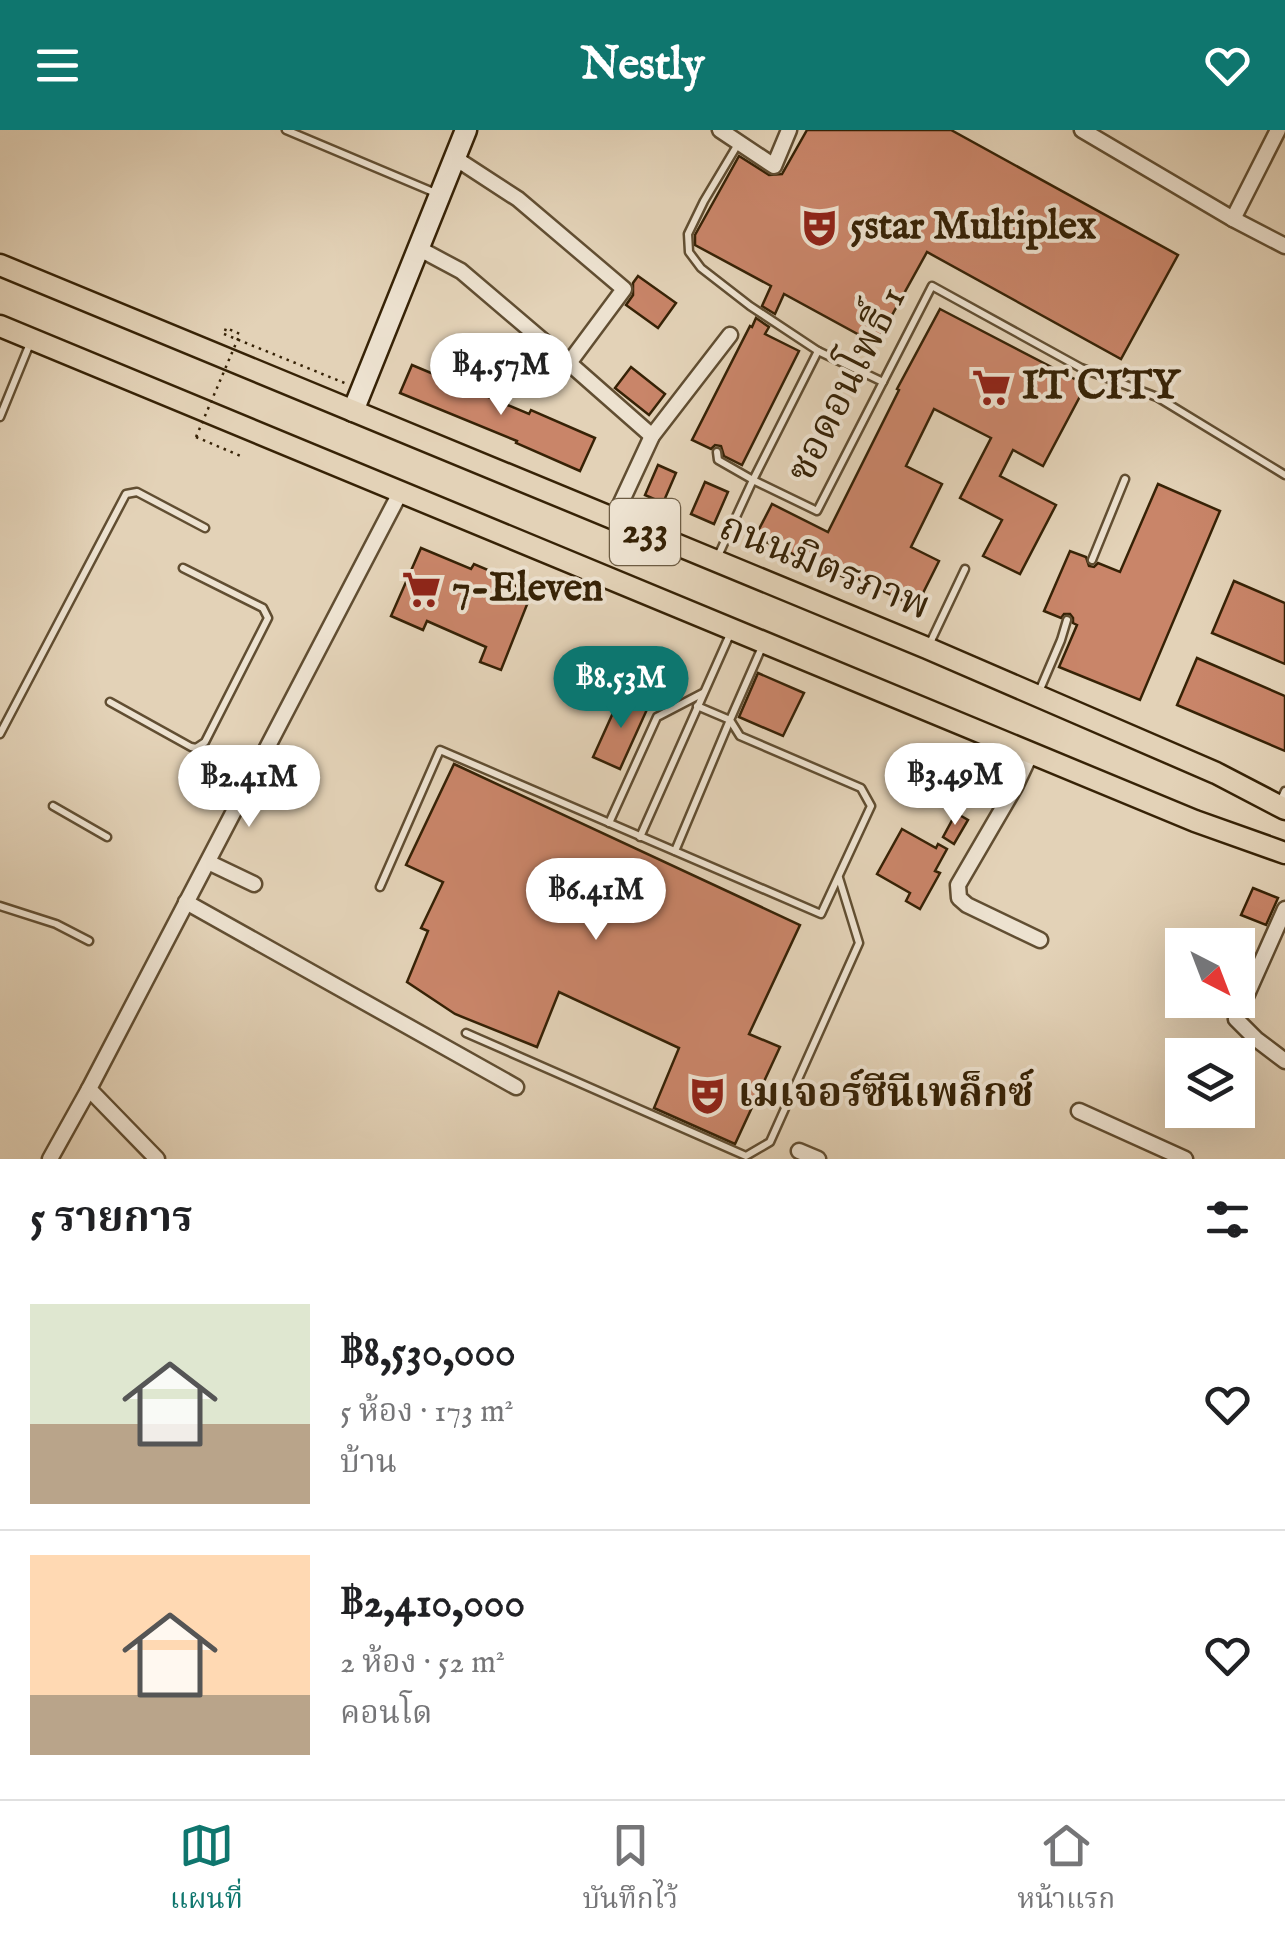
<!DOCTYPE html>
<html lang="th">
<head>
<meta charset="utf-8">
<style>
  :root { --surface:#fff; --page:#f6f6f6; --text:#202124; --muted:#757577; --line:#e0e0e0; --accent:#0f766e }
  body { margin:0; font-family:"IM FELL English","Noto Serif Thai",serif; background:var(--page); color:var(--text); height:100vh; display:flex; flex-direction:column; font-size:38px; white-space:nowrap }
  * { box-sizing:border-box; margin:0 }
  p { font-size:32px; color:var(--muted) }
  .icon { flex:none; width:55px; height:55px; fill:none; stroke:currentColor; stroke-width:2; stroke-linecap:round; stroke-linejoin:round }
  .map { position:relative; height:1029px; overflow:hidden }
  .details { display:flex; flex-direction:column; background:var(--surface); flex:1 }
  .details>* { flex:none }
  .needle { width:65px; rotate:138deg }
  .controls { position:absolute; left:1165px; top:798px; display:grid; gap:20px }
  .controls a { display:grid; place-items:center; width:90px; height:90px; border-radius:0px; background:var(--surface); box-shadow:0 10px 40px #0002; font-size:50px }
  .price { position:absolute; translate:-50% -85px; padding:0 22px; border-radius:35px; background:#fff; color:#222; font-size:32px; line-height:65px; filter:drop-shadow(0 2px 5px #0008) }
  .price::after { content:''; position:absolute; left:50%; top:60px; width:30px; height:22px; margin-left:-15px; background:inherit; clip-path:polygon(0 0,100% 0,50% 100%) }
  .price.current { background:var(--accent); color:#fff }
  ul { padding:0; list-style:none }
  li { display:flex; align-items:center; gap:30px; height:250px; padding:0 30px }
  li+li { border-top:2px solid var(--line) }
  li span { display:grid; place-items:center; flex:none; width:280px; height:200px; border-radius:0px; color:#555 }
  li>.icon { margin-inline-start:auto }
  span .icon { width:120px; height:120px; fill:#fffc; stroke-width:1 }
  li b { font-size:42px }
  h2 { display:flex; justify-content:space-between; align-items:center; height:120px; padding:0 30px; font-size:42px }
  header { display:flex; justify-content:space-between; align-items:center; height:130px; padding:0 30px; background:var(--accent); color:#fff; font-size:45px; font-weight:700 }
  .tab-bar { display:flex; justify-content:space-around; align-items:center; height:140px; border-top:2px solid var(--line); background:var(--surface); font-size:28px; color:var(--muted) }
  .tab-bar a { display:grid; justify-items:center; gap:5px }
  .tab-bar .current { color:var(--accent) }
  .map>svg:first-child { display:block }
  .building { fill:#c98569; stroke:#362206; stroke-width:2.5 }
  .lines { fill:none; stroke-linecap:round; stroke-linejoin:round }
  .lane-casing { stroke:#614e32; stroke-width:11 }
  .street-casing { stroke:#614e32; stroke-width:19 }
  .secondary-casing { stroke:#362206; stroke-width:25 }
  .primary-casing { stroke:#362206; stroke-width:25 }
  .path { stroke:#362206; stroke-width:2.5; stroke-dasharray:2.5 5; stroke-linecap:butt }
  .lane { stroke:#ede2d0; stroke-width:6 }
  .street { stroke:#ede2d0; stroke-width:14 }
  .secondary { stroke:#ede2d0; stroke-width:20 }
  .primary { stroke:#e3d2b7; stroke-width:20 }
  .path-bridge { stroke:#362206; stroke-width:2.5; stroke-dasharray:2.5 5; stroke-linecap:butt }
  .labels { text-anchor:middle; dominant-baseline:central; stroke-width:8; stroke-linejoin:round; paint-order:stroke }
  .shield { fill:#ede2d0; stroke:#6d5c43; stroke-width:2.5 }
  .shield-label { font-size:38px; font-weight:bold; fill:#362206 }
  .poi-label { font-size:40px; font-weight:bold; fill:#362206; stroke:#ede2d0; text-anchor:start }
  .street-label { font-size:40px; fill:#362206; stroke:#ede2d0 }
</style>
</head>
<body>
<header><svg class="icon" aria-label="menu" viewBox="0 0 24 24"><path d="M4 6h16M4 12h16M4 18h16"/></svg>Nestly<svg class="icon" aria-label="heart" viewBox="0 0 24 24"><path d="M12 20l-8-8c-3-5 5-10 8-4 3-6 11-1 8 4z"/></svg></header>
<div class="map">
<svg width="1285" height="1029" viewBox="0 0 1285 1029">
  <rect width="100%" height="100%" fill="#e3d2b7"/>
  <filter id="stains"><feTurbulence type="fractalNoise" baseFrequency=".002" numOctaves="4"/><feColorMatrix values="0 0 0 0 .2 0 0 0 0 .09 0 0 0 0 .02 0 0 0 .5 -.17"/></filter>
  <radialGradient id="worn" r=".72"><stop offset=".6" stop-color="#630" stop-opacity="0"/><stop offset="1" stop-color="#630" stop-opacity=".3"/></radialGradient>
  <g class="building">
    <polygon points="807,0 951,0 1178,125 1121,229 927,122 876,214 784,164 775,184 762,176 771,156 695,115 695,105 739,26 769,45 782,44"/>
    <polygon points="638,146 676,173 658,198 626,175 633,165 633,153"/>
    <polygon points="940,179 1086,255 1043,336 1013,320 1000,346 1056,375 1020,444 983,426 1002,390 960,368 991,308 934,279 906,336 942,354 911,417 939,431 916,477 848,444 846,448 755,407 772,374 828,402 899,260 897,259"/>
    <polygon points="756,188 769,197 765,204 799,221 742,335 724,326 721,316 715,315 711,319 692,310 750,196 752,197"/>
    <polygon points="412,235 529,284 531,280 595,308 580,341 516,313 517,311 400,263"/>
    <polygon points="631,237 665,264 649,285 615,258"/>
    <polygon points="658,335 676,343 663,373 645,365"/>
    <polygon points="705,352 728,362 714,394 691,384"/>
    <polygon points="1158,354 1220,381 1140,570 1059,537 1077,495 1073,493 1073,488 1070,484 1064,484 1061,488 1044,481 1070,421 1086,427 1089,436 1094,437 1098,433 1120,442"/>
    <polygon points="421,418 471,439 474,434 509,449 508,453 532,462 501,540 480,532 486,517 427,491 423,500 391,486"/>
    <polygon points="1234,451 1285,473 1285,534 1212,503"/>
    <polygon points="1197,528 1285,566 1285,621 1177,575"/>
    <polygon points="758,543 804,563 783,606 739,587"/>
    <polygon points="622,563 649,575 620,639 593,627"/>
    <polygon points="454,634 800,795 749,904 780,917 735,1014 654,978 679,918 559,862 537,917 455,884 407,852 428,801 421,798 443,752 406,735"/>
    <polygon points="956,683 968,690 954,714 943,707"/>
    <polygon points="902,699 936,718 938,714 947,719 935,741 940,743 920,779 906,771 910,763 877,744"/>
    <polygon points="1253,758 1278,768 1266,795 1241,785"/>
  </g>
  <g class="lines">
    <defs>
      <g id="lane">
        <polyline points="286,0 438,64"/>
        <polyline points="738,14 704,71 688,104 689,122 701,138 750,176 818,221 883,252"/>
        <polyline points="0,287 31,211"/>
        <polyline points="717,322 718,330 753,350 818,221"/>
        <polyline points="718,426 753,350 817,381 932,156 1081,238 1157,267 1285,345"/>
        <polyline points="1092,430 1125,349"/>
        <polyline points="930,513 965,439"/>
        <polyline points="1038,564 1061,510 1067,490"/>
        <polyline points="110,572 191,617 196,618 205,612 268,488 263,478 183,438"/>
        <polyline points="0,604 126,364 137,362 205,398"/>
        <polyline points="1279,674 1285,661"/>
        <polyline points="53,676 107,707"/>
        <polyline points="609,693 657,587 703,563"/>
        <polyline points="640,707 731,502"/>
        <polyline points="675,721 730,590 697,576"/>
        <polyline points="380,757 440,620 821,784 871,676 861,658 740,606 730,590 762,517"/>
        <polyline points="0,776 56,794 89,811"/>
        <polyline points="466,903 746,1026 770,1012 859,813 839,748"/>
      </g>
      <g id="street">
        <polyline points="720,0 774,36 789,0"/>
        <polyline points="1082,0 1233,89 1285,116"/>
        <polyline points="1233,89 1278,0"/>
        <polyline points="418,118 461,141 569,233 624,159 518,69 455,28"/>
        <polyline points="569,233 652,306"/>
        <polyline points="613,390 652,306 730,205"/>
        <polyline points="1031,623 1015,657 958,755 959,768 967,775 1040,810"/>
        <polyline points="208,732 254,754"/>
        <polyline points="186,772 516,957"/>
        <polyline points="1285,779 1236,889 1256,909 1285,931"/>
        <polyline points="1079,981 1185,1029"/>
        <polyline points="799,1021 818,1029"/>
        <polyline points="50,1029 89,959"/>
        <polyline points="157,1029 89,959 400,363"/>
      </g>
      <polyline id="secondary" points="353,281 466,0"/>
      <g id="primary">
        <polyline points="0,135 927,518 1216,643 1285,679"/>
        <polyline points="0,196 1195,691 1285,723"/>
      </g>
    </defs>
    <use href="#lane" class="lane-casing"/>
    <use href="#street" class="street-casing"/>
    <use href="#secondary" class="secondary-casing"/>
    <use href="#primary" class="primary-casing"/>
    <g class="path">
      <polyline points="225,201 226,198 240,204"/>
      <polyline points="224,204 347,254"/>
      <polyline points="196,307 243,327"/>
    </g>
    <use href="#lane" class="lane"/>
    <use href="#street" class="street"/>
    <use href="#secondary" class="secondary"/>
    <use href="#primary" class="primary"/>
    <polyline class="path-bridge" points="196,307 240,204"/>
  </g>
  <defs>
    <symbol id="theatre-bare" viewBox="-9 -9 18 18"><path d="M-5-5.5Q0-4 5-5.5V0Q5 5 0 6Q-5 5-5 0ZM-3.3-2.5H-1v1.5H-3.3ZM1-2.5H3.3v1.5H1ZM-2.8 1Q0 5.5 2.8 1Z" fill="#8f2418" stroke="#ede2d0" stroke-width="2.5" paint-order="stroke"/></symbol>
    <symbol id="supermarket-bare" viewBox="-9 -9 18 18"><path d="M-6-5.5h2.5l.6 2H6L4.5 2H-2.5L-4.4-4H-6ZM-1.5 3.2a1.3 1.3 0 1 0 .1 0ZM3 3.2a1.3 1.3 0 1 0 .1 0Z" fill="#8f2418" stroke="#ede2d0" stroke-width="2.5" paint-order="stroke"/></symbol>
  </defs>
  <g fill-rule="evenodd">
    <use href="#theatre-bare" x="792" y="70" width="55" height="55"/>
    <use href="#supermarket-bare" x="964" y="230" width="55" height="55"/>
    <use href="#supermarket-bare" x="394" y="432" width="55" height="55"/>
    <use href="#theatre-bare" x="680" y="938" width="55" height="55"/>
  </g>
  <g class="labels">
    <rect class="shield" x="610" y="369" width="70" height="66" rx="8"/>
    <g class="shield-label">
      <text x="645" y="402">233</text>
    </g>
    <g class="poi-label">
      <text x="850" y="97">5star Multiplex</text>
      <text x="1022" y="257">IT CITY</text>
      <text x="452" y="459">7-Eleven</text>
      <text x="738" y="965">เมเจอร์ซีนีเพล็กซ์</text>
    </g>
    <g class="street-label">
      <text transform="translate(848 255) rotate(-63)">ซอดอนโพธิ์ 1</text>
      <text transform="translate(824 438) rotate(22)">ถนนมิตรภาพ</text>
    </g>
  </g>
  <rect width="100%" height="100%" filter="url(#stains)"/>
  <rect width="100%" height="100%" fill="url(#worn)"/>
</svg>
<div class="controls">
<a><svg class="needle" viewBox="-14 -14 28 28"><path d="M0-13l5 13h-10z" fill="#e53935"/><path d="M0 13l5-13h-10z" fill="#757577"/></svg></a>
<a><svg class="icon" aria-label="layers" viewBox="0 0 24 24"><path d="M12 4l9 5-9 5-9-5zM3 14l9 5 9-5"/></svg></a>
</div>
<b class="price" style="left:501px;top:288px">฿4.57M</b>
<b class="price current" style="left:621px;top:601px">฿8.53M</b>
<b class="price" style="left:955px;top:698px">฿3.49M</b>
<b class="price" style="left:249px;top:700px">฿2.41M</b>
<b class="price" style="left:596px;top:813px">฿6.41M</b>
</div>
<section class="details">
<h2>5 รายการ<svg class="icon" aria-label="filters" viewBox="0 0 24 24"><path d="M4 7h16M4 17h16"/><circle cx="9" cy="7" r="2"/><circle cx="15" cy="17" r="2"/></svg></h2>
<ul>
<li><span style="background:linear-gradient(#dfe7d0 60%,#b9a48a 0)"><svg class="icon" aria-label="home" viewBox="0 0 24 24"><path d="M3 11l9-7 9 7M6 9v11h12V9"/></svg></span><div><b>฿8,530,000</b><p>5 ห้อง · 173 m²</p><p>บ้าน</p></div><svg class="icon" aria-label="heart" viewBox="0 0 24 24"><path d="M12 20l-8-8c-3-5 5-10 8-4 3-6 11-1 8 4z"/></svg></li>
<li><span style="background:linear-gradient(#ffd9b3 70%,#b9a48a 0)"><svg class="icon" aria-label="home" viewBox="0 0 24 24"><path d="M3 11l9-7 9 7M6 9v11h12V9"/></svg></span><div><b>฿2,410,000</b><p>2 ห้อง · 52 m²</p><p>คอนโด</p></div><svg class="icon" aria-label="heart" viewBox="0 0 24 24"><path d="M12 20l-8-8c-3-5 5-10 8-4 3-6 11-1 8 4z"/></svg></li>
</ul>
</section>
<nav class="tab-bar">
<a class="current"><svg class="icon" aria-label="map" viewBox="0 0 24 24"><path d="M3 6l6-2 6 2 6-2v14l-6 2-6-2-6 2zM9 4v14M15 6v14"/></svg>แผนที่</a>
<a><svg class="icon" aria-label="saved" viewBox="0 0 24 24"><path d="M7 4h10v16l-5-4-5 4z"/></svg>บันทึกไว้</a>
<a><svg class="icon" aria-label="home" viewBox="0 0 24 24"><path d="M3 11l9-7 9 7M6 9v11h12V9"/></svg>หน้าแรก</a>
</nav>
</body>
</html>
